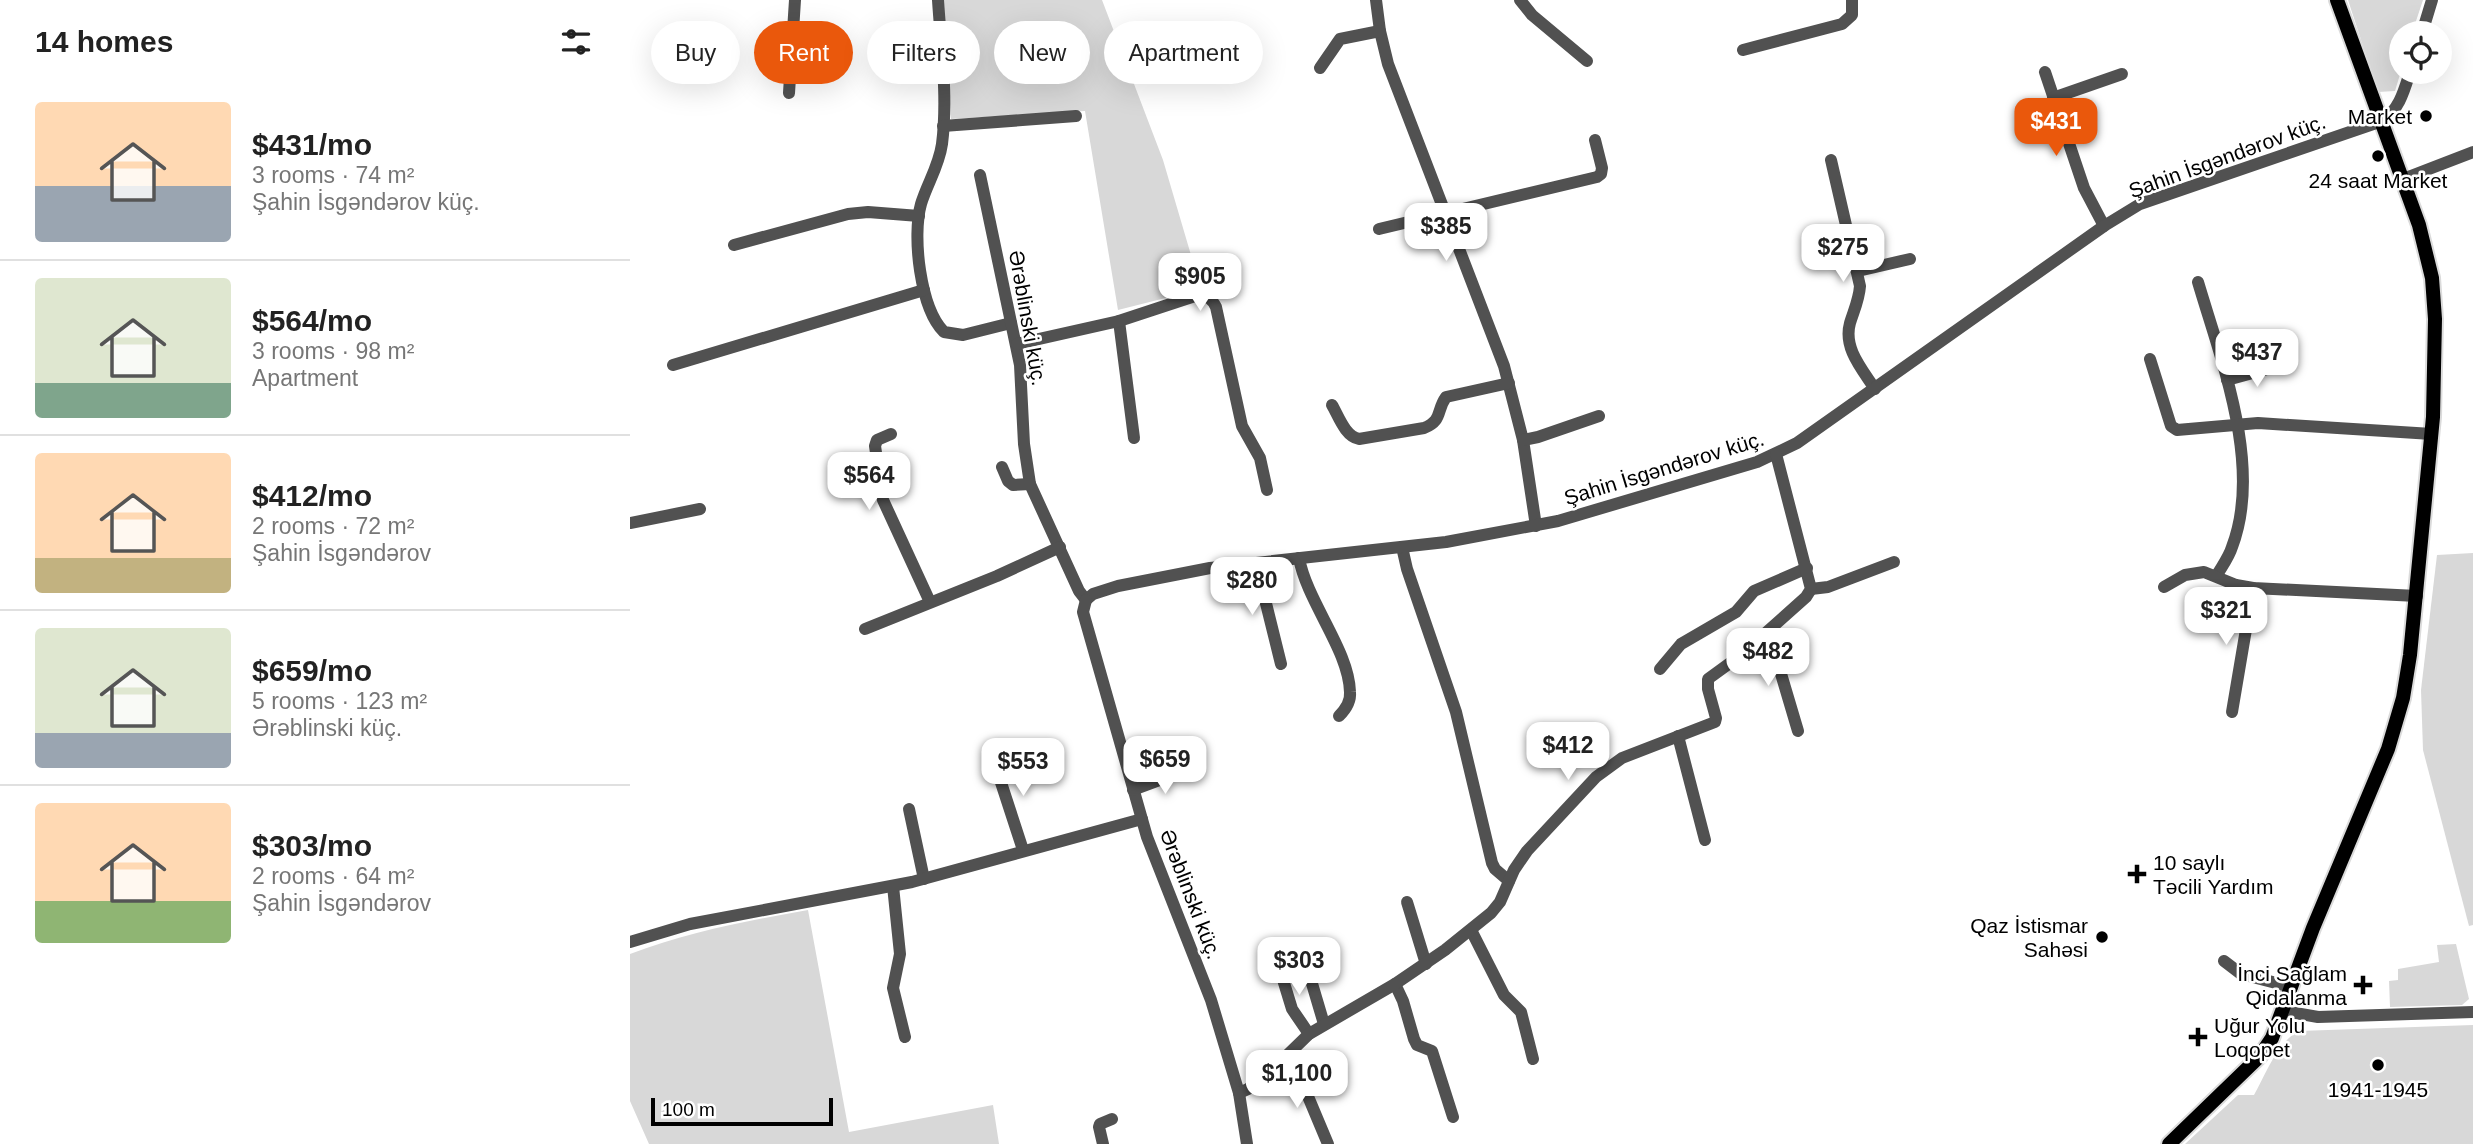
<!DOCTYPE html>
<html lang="en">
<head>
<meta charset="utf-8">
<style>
  :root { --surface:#fff; --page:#f6f6f6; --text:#222; --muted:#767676; --line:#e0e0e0; --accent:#ea580c }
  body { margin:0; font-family:Helvetica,sans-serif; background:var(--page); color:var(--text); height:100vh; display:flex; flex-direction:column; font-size:26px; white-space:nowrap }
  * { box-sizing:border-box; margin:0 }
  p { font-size:23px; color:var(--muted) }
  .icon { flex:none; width:38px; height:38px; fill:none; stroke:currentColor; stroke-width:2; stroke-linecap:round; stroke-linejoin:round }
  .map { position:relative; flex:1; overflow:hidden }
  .sheet { display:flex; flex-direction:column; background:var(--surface); width:630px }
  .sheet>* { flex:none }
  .guide { position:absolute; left:21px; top:21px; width:665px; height:63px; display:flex; gap:14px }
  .buttons { position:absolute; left:1759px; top:21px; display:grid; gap:14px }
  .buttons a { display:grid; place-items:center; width:63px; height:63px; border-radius:50%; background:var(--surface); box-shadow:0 7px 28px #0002; font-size:35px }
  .scale { position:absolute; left:21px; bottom:18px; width:182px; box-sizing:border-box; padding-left:7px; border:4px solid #000; border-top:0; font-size:19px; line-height:24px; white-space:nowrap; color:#000; -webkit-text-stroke:5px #fff; paint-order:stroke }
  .price { position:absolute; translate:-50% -60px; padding:0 16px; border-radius:14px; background:#fff; color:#222; font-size:23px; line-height:46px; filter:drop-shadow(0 2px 4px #0008) }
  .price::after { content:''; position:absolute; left:50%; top:42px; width:21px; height:16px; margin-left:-10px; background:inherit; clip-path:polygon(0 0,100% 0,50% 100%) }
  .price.current { background:var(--accent); color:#fff }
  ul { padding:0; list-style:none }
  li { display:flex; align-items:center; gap:21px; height:175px; padding:0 35px }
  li+li { border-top:2px solid var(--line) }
  li span { display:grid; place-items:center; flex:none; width:196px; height:140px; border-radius:7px; color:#555 }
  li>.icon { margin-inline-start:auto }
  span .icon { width:84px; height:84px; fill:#fffc; stroke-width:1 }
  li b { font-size:30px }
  h2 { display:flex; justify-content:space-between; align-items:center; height:84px; padding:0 35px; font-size:30px }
  .pill { padding:0 24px; border-radius:32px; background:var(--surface); box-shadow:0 7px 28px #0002; font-size:24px; line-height:63px }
  .pill.current { background:var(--accent); color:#fff }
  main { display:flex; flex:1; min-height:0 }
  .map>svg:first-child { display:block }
  .green { fill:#d8d8d8 }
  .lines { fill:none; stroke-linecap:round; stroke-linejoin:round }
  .major-casing { stroke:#dbdbdb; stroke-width:18 }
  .minor { stroke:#515151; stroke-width:12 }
  .major { stroke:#000; stroke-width:14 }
  .poi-dot { fill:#000; stroke:#fff; stroke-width:2.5 }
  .labels { text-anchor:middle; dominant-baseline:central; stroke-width:5; stroke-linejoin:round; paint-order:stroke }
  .poi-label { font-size:21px; fill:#000; stroke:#fff; text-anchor:end }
  .street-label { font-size:21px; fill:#000; stroke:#fff }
</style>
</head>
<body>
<main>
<section class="sheet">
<h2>14 homes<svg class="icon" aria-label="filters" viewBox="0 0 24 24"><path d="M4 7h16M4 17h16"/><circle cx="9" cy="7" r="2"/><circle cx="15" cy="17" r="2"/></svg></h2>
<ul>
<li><span style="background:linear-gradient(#ffd9b3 60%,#9aa5b1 0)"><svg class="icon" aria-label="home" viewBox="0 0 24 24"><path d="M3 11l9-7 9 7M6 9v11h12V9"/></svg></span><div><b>$431/mo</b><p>3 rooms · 74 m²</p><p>Şahin İsgəndərov küç.</p></div></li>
<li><span style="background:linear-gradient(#dfe7d0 75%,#7fa58c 0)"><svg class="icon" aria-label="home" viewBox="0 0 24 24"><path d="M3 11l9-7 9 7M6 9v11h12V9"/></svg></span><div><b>$564/mo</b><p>3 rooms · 98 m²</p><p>Apartment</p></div></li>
<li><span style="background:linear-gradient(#ffd9b3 75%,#c2b280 0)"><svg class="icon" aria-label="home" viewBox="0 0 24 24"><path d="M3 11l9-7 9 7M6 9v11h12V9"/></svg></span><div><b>$412/mo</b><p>2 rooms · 72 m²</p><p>Şahin İsgəndərov</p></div></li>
<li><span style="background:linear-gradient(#dfe7d0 75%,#9aa5b1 0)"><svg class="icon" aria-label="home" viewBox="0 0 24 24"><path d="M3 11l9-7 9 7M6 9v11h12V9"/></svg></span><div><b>$659/mo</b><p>5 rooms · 123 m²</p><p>Ərəblinski küç.</p></div></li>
<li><span style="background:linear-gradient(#ffd9b3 70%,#8fb573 0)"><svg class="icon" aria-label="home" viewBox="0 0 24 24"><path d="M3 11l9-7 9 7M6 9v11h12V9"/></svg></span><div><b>$303/mo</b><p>2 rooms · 64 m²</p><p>Şahin İsgəndərov</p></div></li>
</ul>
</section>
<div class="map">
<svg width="1843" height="1144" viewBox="0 0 1843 1144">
  <rect width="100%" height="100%" fill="#fff"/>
  <g class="green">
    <polygon points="313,0 472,0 533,160 571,289 488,310 455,111 321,119"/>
    <polygon points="1718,0 1793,0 1782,33 1771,33 1771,71 1765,91 1748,92"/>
    <polygon points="1843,553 1843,925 1839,926 1793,750 1791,690 1807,555"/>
    <path d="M178,910L219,1132L363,1105L369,1144H19L0,1101V954C59,932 116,921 178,910Z"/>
    <polygon points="1826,944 1839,999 1832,1005 1760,1007 1759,981 1768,980 1768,969 1809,962 1807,945"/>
    <path d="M1843,1025V1144H1555L1608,1095H1624C1636,1074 1647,1042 1669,1031Z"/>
  </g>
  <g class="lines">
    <defs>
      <polyline id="major" points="1539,1144 1630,1056 1642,1038 1683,928 1758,749 1773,698 1780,655 1803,417 1805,319 1802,278 1789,225 1707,0"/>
    </defs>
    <use href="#major" class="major-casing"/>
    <g class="minor">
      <path d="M308,0C311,47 318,97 312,144C309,166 297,184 291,204C282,236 290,308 314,332L333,335L381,323"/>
      <polyline points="746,0 750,31 758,64 874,366 893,440 906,526"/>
      <polyline points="890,0 902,15 957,61"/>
      <polyline points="1792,33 1802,0"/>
      <polyline points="1113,50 1212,24 1222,15 1222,0"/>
      <polyline points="690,68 710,39 750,31"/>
      <polyline points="1415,72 1454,188 1474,226"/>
      <polyline points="159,93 165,0"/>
      <polyline points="1423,98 1492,74"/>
      <polyline points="313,126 446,116"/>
      <path d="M1201,160L1230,286C1229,300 1224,310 1220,323C1213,348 1232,369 1245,389"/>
      <polyline points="350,175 390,365 394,444 400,484 449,591 456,600"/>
      <polyline points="1773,179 1843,152"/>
      <polyline points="749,229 967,177 971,174 972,168 965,140"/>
      <polyline points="104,245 218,214 238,212 289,216"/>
      <polyline points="1228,271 1280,259"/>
      <path d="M1568,282C1591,360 1633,466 1602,547C1599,557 1592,566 1587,575"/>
      <polyline points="489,321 504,438"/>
      <path d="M387,344L489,321L568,295C578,296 582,299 586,307L612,426L630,458L637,490"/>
      <polyline points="1520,359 1541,426 1547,430 1628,423 1802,434"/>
      <polyline points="43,365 294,290"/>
      <polyline points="1597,380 1648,366"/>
      <path d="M702,405C709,417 715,436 729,439L794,428C813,420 806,411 816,397L879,383"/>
      <polyline points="261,434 247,440 245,446 253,500 300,602"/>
      <polyline points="893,440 908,437 969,416"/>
      <polyline points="372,467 378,481 383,485 400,484"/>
      <polyline points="0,523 70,509"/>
      <polyline points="772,547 777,569 826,712 862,863 865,869 879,881"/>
      <path d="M669,558C677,602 719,650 720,692C721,702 716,709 709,716"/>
      <polyline points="626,563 651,664"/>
      <polyline points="1534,587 1555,575 1574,572 1606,585 1623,588 1787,596"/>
      <polyline points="1181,589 1198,587 1264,562"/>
      <path d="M456,600L463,594L488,586L580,568L816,542L928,521L1127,462L1167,443L1474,226L1510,204L1752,121C1769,110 1774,91 1780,72"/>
      <polyline points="456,600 453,612 517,837 581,1000 609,1093 617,1144"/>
      <polyline points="235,629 367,576 430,547"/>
      <polyline points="1134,635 1149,667 1168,731"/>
      <polyline points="1030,669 1051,644 1106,612 1124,591 1177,568"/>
      <polyline points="1602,712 1623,588"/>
      <polyline points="1048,736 1075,840"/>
      <polyline points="362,755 393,850"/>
      <polyline points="503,790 554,771"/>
      <polyline points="279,809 294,879"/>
      <polyline points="263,886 270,954 263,988 275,1037"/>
      <polyline points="777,902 796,964"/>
      <polyline points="841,930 874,995 891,1012 903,1059"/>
      <polyline points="0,942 60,924 282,882 512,819"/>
      <polyline points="675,960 694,1024"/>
      <polyline points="1594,961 1611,974 1662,987"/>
      <polyline points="651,973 662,1009 679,1034"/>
      <polyline points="765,984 773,1001 784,1039 787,1045 802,1051 823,1117"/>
      <polyline points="1654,1011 1688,1017 1843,1012"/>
      <polyline points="640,1072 677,1094 698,1144"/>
      <polyline points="609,1093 618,1089 640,1072 679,1034 765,984 815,950 861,913 870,902 884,870 897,851 966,777 992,758 1085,722 1086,718 1078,689 1078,679 1111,655 1176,597 1181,589 1146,454"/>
      <polyline points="473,1144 469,1127 470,1124 482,1119"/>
    </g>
    <use href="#major" class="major"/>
  </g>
  <g class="poi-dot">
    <circle cx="1796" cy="116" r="7"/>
    <circle cx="1748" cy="156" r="7"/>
    <path d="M1503.5 863.5h7v7h7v7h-7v7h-7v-7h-7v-7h7z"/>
    <circle cx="1472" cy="937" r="7"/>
    <path d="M1729.5 974.5h7v7h7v7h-7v7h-7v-7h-7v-7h7z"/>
    <path d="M1564.5 1026.5h7v7h7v7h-7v7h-7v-7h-7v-7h7z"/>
    <circle cx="1748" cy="1065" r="7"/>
  </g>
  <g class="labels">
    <g class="poi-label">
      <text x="1782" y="116">Market</text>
      <text x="1748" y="180" text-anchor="middle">24 saat Market</text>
      <text x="1523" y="862" text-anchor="start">10 saylı<tspan x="1523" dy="24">Təcili Yardım</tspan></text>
      <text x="1458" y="925">Qaz İstismar<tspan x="1458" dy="24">Sahəsi</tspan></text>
      <text x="1717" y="973">İnci Sağlam<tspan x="1717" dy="24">Qidalanma</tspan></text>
      <text x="1584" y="1025" text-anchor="start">Uğur Yolu<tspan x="1584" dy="24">Loqopet</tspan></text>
      <text x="1748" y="1089" text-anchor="middle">1941-1945</text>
    </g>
    <g class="street-label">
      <text transform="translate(1597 156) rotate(-20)">Şahin İsgəndərov küç.</text>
      <text transform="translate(398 318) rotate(80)">Ərəblinski küç.</text>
      <text transform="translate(1034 468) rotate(-17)">Şahin İsgəndərov küç.</text>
      <text transform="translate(561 894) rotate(69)">Ərəblinski küç.</text>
    </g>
  </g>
</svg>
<div class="buttons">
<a><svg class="icon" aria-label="locate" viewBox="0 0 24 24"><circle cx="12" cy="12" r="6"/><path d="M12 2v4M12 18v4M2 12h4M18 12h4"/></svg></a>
</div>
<div class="scale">100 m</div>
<b class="price current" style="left:1426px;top:158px">$431</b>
<b class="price" style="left:816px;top:263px">$385</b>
<b class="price" style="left:1213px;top:284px">$275</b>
<b class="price" style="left:570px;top:313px">$905</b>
<b class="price" style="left:1627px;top:389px">$437</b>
<b class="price" style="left:239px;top:512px">$564</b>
<b class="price" style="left:622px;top:617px">$280</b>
<b class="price" style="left:1596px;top:647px">$321</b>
<b class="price" style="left:1138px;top:688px">$482</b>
<b class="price" style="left:938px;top:782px">$412</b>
<b class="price" style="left:535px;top:796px">$659</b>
<b class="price" style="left:393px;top:798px">$553</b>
<b class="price" style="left:669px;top:997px">$303</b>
<b class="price" style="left:667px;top:1110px">$1,100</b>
<div class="guide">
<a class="pill">Buy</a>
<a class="pill current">Rent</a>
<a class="pill">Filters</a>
<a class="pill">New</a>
<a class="pill">Apartment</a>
</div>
</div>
</main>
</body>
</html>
